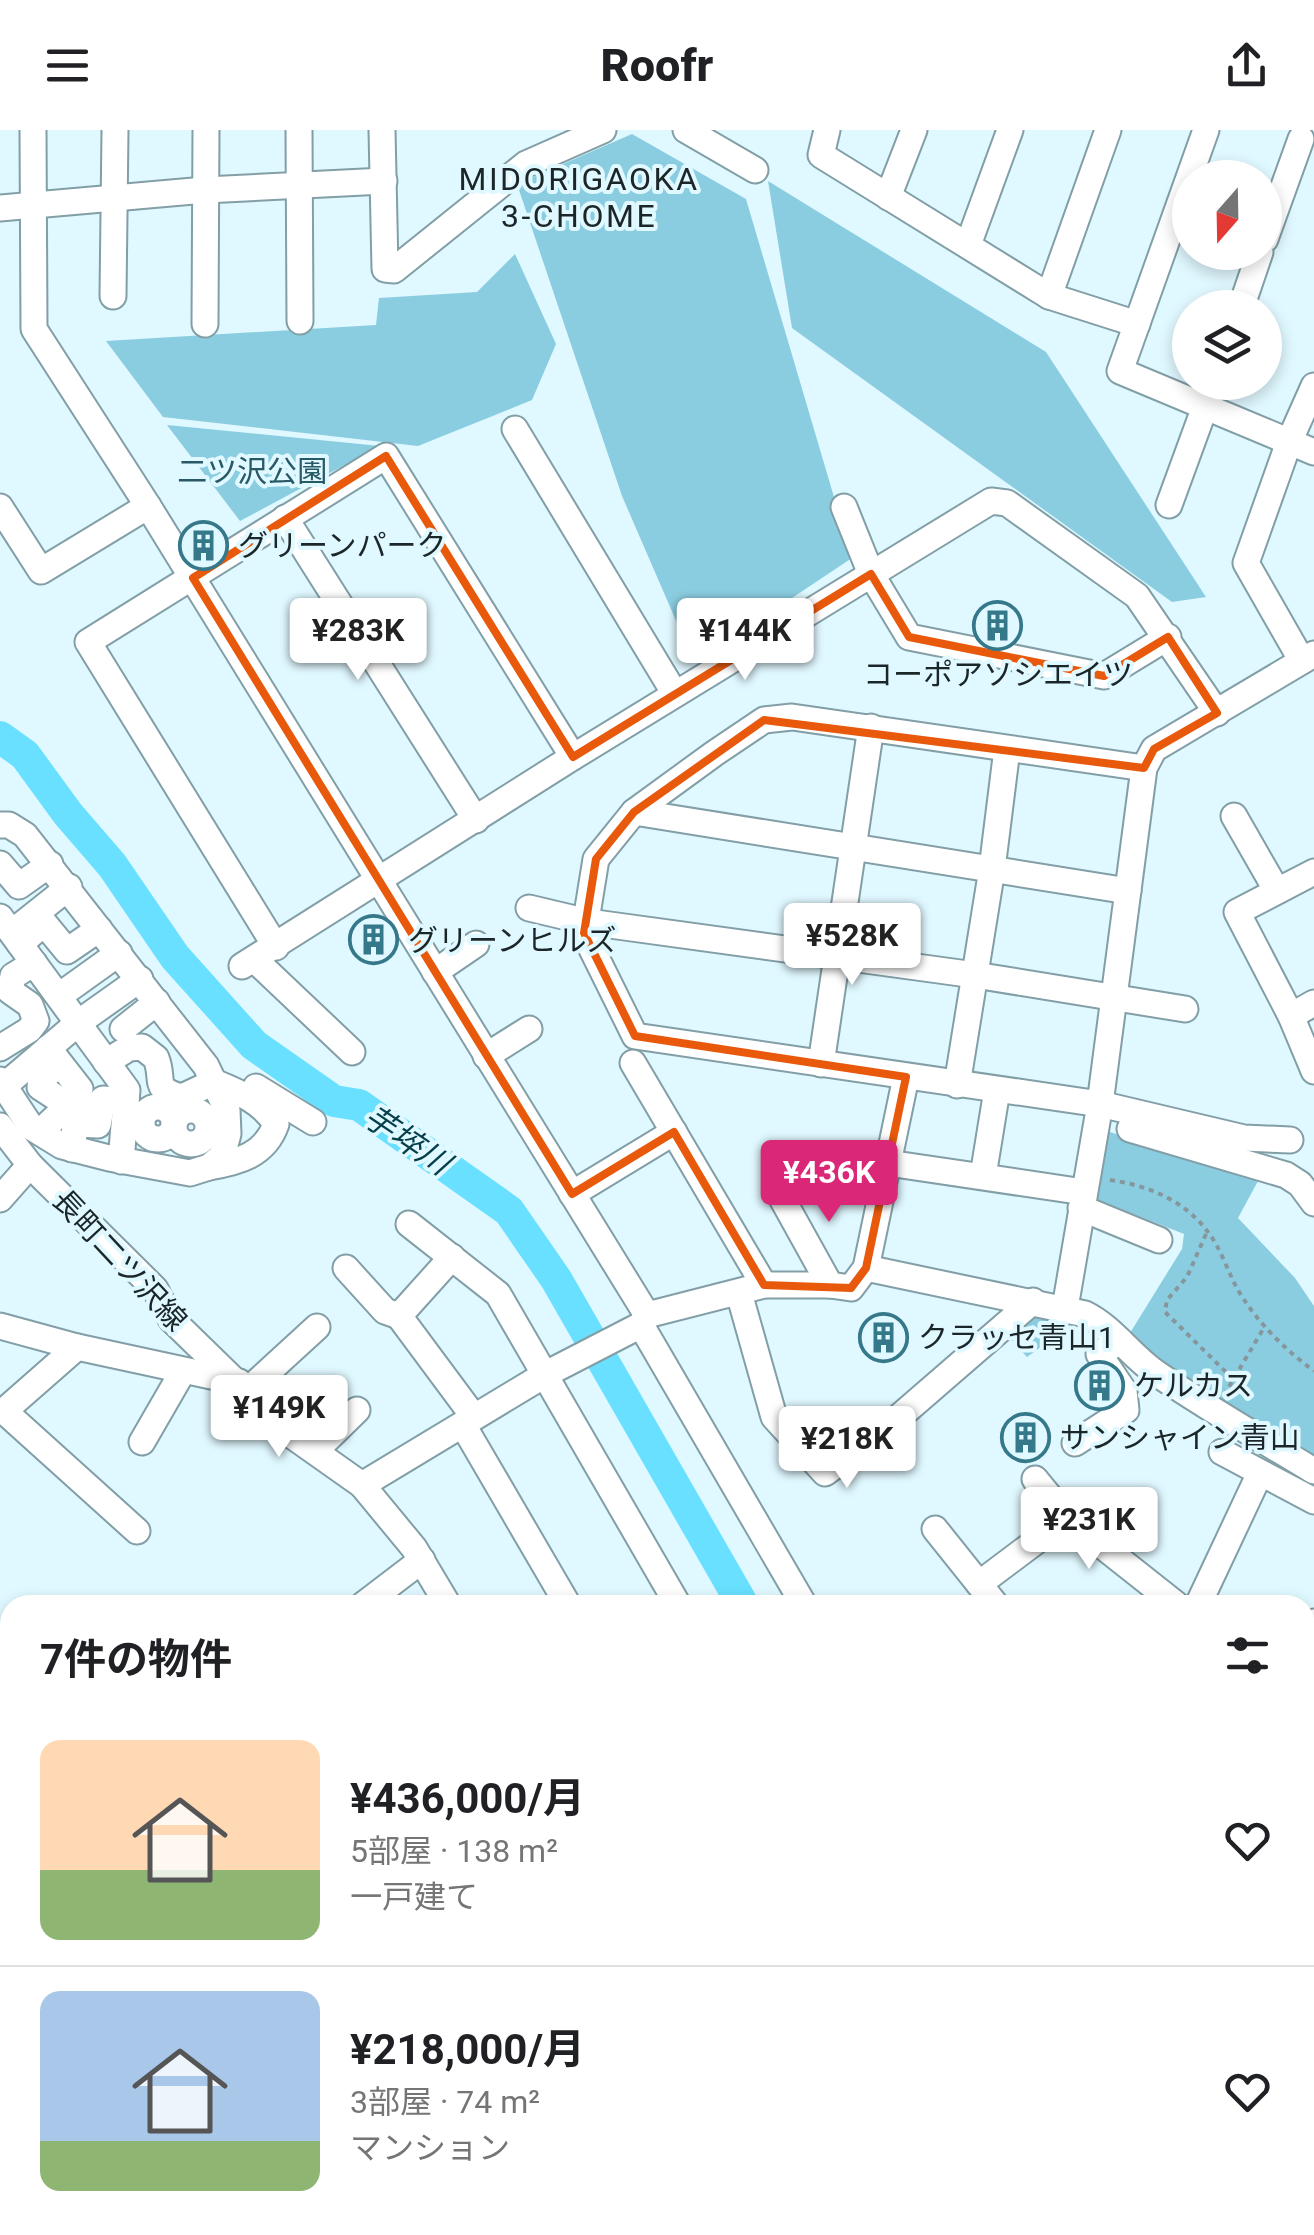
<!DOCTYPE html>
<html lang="ja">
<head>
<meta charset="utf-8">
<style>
  :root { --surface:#fff; --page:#f2f2f2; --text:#202124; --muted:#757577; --line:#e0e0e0; --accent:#db2777 }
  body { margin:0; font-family:Roboto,"Noto Sans JP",sans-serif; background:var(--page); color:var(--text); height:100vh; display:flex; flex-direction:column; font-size:38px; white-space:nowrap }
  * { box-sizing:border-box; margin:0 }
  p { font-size:32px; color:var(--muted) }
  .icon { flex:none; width:55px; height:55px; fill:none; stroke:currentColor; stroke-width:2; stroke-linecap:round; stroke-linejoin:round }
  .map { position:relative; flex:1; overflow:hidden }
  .details { position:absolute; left:0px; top:1465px; width:1315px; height:640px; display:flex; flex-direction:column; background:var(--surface); border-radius:30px 30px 0 0; box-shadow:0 5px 15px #0003 }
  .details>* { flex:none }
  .needle { width:65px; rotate:200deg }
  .controls { position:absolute; left:1172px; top:30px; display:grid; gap:20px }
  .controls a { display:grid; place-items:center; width:110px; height:110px; border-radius:50%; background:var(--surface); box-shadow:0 5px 15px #0003; font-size:50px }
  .price { position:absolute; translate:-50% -85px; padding:0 22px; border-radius:10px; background:#fff; color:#222; font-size:32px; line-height:65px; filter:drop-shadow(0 2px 5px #0008) }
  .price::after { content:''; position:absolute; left:50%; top:60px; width:30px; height:22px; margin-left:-15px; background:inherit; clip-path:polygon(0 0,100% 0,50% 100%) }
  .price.current { background:var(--accent); color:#fff }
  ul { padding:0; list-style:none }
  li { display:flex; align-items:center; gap:30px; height:250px; padding:0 40px }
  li+li { border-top:2px solid var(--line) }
  li span { display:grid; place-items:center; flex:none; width:280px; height:200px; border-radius:20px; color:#555 }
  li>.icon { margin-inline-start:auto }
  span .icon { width:120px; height:120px; fill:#fffc; stroke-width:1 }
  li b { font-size:42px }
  h2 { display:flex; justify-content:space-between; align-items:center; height:120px; padding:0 40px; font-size:42px }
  header { display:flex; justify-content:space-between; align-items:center; height:130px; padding:0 40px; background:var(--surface); font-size:45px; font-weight:800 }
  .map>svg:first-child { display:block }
  .built { fill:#c7effa }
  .green { fill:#8bcde0 }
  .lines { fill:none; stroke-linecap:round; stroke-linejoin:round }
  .river { stroke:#69e0ff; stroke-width:32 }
  .minor-casing { stroke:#829ea6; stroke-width:29 }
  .path { stroke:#85979c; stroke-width:4; stroke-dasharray:5 5; stroke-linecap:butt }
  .minor { stroke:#fff; stroke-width:25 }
  .marked { fill:none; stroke:#e8590c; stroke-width:8; stroke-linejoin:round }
  .labels { text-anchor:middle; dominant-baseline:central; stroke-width:8; stroke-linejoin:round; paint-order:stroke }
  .park-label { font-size:30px; fill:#275966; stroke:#e0f8ff }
  .poi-label { font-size:30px; fill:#1b2629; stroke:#e0f8ff; text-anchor:start }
  .street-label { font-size:30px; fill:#1b2629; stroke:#e0f8ff }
  .neighbourhood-label { font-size:32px; letter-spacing:2.5px; fill:#1b2629; stroke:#e0f8ff }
  .water-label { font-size:32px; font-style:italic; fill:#063f4b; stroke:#e0f8ff }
</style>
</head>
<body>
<header><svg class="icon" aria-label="menu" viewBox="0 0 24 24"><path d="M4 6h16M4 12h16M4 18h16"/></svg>Roofr<svg class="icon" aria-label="share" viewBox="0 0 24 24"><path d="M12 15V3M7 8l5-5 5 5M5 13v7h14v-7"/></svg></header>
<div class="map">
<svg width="1314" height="2105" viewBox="0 0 1314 2105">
  <rect width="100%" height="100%" fill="#e0f8ff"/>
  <polygon class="built" points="10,1962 10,2095 94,2095 98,2105 0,2105 0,1964"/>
  <g class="green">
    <polygon points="632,4 746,69 852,428 753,494 687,516 622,366 517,54"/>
    <polygon points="768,51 1046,222 1206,467 1172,472 792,198"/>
    <polygon points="515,124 556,214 532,270 418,316 163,287 106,211 376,195 379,168 477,162"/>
    <polygon points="167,295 380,316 240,391"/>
    <polygon points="1107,1001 1258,1051 1238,1088 1295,1148 1314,1176 1314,1330 1138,1217 1130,1203 1182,1119 1184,1104 1093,1068"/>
    <polygon points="1034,1180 1070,1196 1027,1227 1007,1205"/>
  </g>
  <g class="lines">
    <polyline class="river" points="0,607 25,625 68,684 112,735 175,827 254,915 334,971 359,975 509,1081 556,1149 743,1475"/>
    <defs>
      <g id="minor">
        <polyline points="33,0 34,199 148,376 647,1185"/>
        <polyline points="299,0 300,191"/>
        <polyline points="382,0 385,139 394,140 526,34 603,0"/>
        <polyline points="686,0 755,40"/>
        <polyline points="827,0 821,25 1049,166 1137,194"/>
        <polyline points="1206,0 1120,241 1314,322"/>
        <polyline points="888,67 914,0"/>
        <polyline points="0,78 205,60 384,51"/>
        <polyline points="1265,109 1301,9"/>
        <polyline points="968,115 1010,0"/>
        <polyline points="113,166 115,0"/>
        <polyline points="1049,166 1108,0"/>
        <polyline points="1241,178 1260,122"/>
        <polyline points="205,194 206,0"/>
        <polyline points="515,299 675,564"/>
        <polyline points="1169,375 1214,252"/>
        <polyline points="0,377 41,441 148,376"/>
        <polyline points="844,377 871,444 909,507 1104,546 1168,507"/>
        <polyline points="285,388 476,690"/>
        <polyline points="1302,531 1246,433 1289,312 1314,256"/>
        <polyline points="1144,638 792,587 764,590 715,623 634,682 596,729 584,803 635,906 1100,974 1244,1008 1290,1010"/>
        <polyline points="634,682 1128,761"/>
        <polyline points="1234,686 1277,761"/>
        <polyline points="0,695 9,695 25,705 206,936 227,980 228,1004 222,1026 209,1037 190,1043 109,1028 62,1016 31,997 0,950"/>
        <polyline points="0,734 19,756 50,734"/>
        <polyline points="1314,742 1237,782 1291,886 1314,873"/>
        <polyline points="529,778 588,792 975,845 1185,879"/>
        <polyline points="0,787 127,960 121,1031"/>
        <polyline points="20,796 69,757"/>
        <polyline points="20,814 44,793 67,821 99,799"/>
        <polyline points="276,817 88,512 386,326 573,627"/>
        <polyline points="255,830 352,922"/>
        <polyline points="242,836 573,627 991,371 1007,373 1137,466 1217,583"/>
        <polyline points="435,842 476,814"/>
        <polyline points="59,866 119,823"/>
        <polyline points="1291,886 1314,941"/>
        <polyline points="123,899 157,872"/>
        <polyline points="0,918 29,900 36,891 30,875 10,861 13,846 34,833"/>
        <polyline points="48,918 80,959 72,1019"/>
        <polyline points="486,926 529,899"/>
        <path d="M106,932L129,918L142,917L156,928C165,951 151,959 182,967L214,952C238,962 262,971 276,994C265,1025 239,1032 209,1037"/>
        <polyline points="633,933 764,1155"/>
        <polyline points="821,934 871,597"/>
        <polyline points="957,955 992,739 1007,619"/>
        <polyline points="4,956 78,893 140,849"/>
        <polyline points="256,957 313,992"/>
        <circle cx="158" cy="993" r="16"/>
        <circle cx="191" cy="997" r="17"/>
        <polyline points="77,994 98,995 103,969 126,971"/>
        <polyline points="0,996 30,1035 155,1159 171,1189 246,1262 287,1302 362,1355 414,1418 448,1475"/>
        <polyline points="1130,999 1286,1045 1300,1054 1314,1073"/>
        <polyline points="40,1002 61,982 63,972 40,957 41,949 60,934"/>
        <polyline points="888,1033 1084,1062"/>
        <polyline points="983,1046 997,960"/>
        <polyline points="779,1063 830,1155"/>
        <polyline points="572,1064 674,1002"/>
        <polyline points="0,1069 30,1035"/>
        <polyline points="1081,1078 1159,1110"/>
        <polyline points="409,1094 498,1164 678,1475"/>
        <polyline points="452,1127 399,1186 474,1287"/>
        <polyline points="346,1138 385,1181 399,1186"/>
        <path d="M866,1138L1085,1184C1113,1198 1130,1225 1156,1243C1207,1278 1261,1309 1314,1341"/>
        <polyline points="739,1163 774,1287 825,1343 891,1294 1033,1171"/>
        <polyline points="1065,1178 1100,974 1144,638 1154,619 1314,524"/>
        <polyline points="641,1195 804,1475"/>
        <polyline points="0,1196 77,1217 239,1252"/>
        <polyline points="77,1217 4,1281 137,1401"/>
        <polyline points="246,1262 317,1197"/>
        <polyline points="463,1295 568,1475"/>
        <polyline points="142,1312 183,1241"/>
        <polyline points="1075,1313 1126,1280 1124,1261 1099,1224 1120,1211"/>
        <polyline points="315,1321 357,1280"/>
        <polyline points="1222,1322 1314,1371"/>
        <polyline points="1035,1349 1067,1388"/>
        <polyline points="362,1355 546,1244 641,1195 647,1185 764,1155 830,1155 851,1158 866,1138 906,947"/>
        <polyline points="935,1399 979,1454"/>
        <polyline points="363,1475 422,1430"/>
        <polyline points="996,1475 979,1454 1067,1388 1177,1475"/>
        <polyline points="1198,1475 1260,1343"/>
        <polyline points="1305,1510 1314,1492"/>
        <polyline points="0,1552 4,1552"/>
        <polyline points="1305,1574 1314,1581"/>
        <polyline points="0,1789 1,1788"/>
        <polyline points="0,1889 10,1908"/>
        <polyline points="1305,1947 1314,1963"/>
        <polyline points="0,1974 10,1973"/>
        <polyline points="202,2095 207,2105"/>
        <polyline points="496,2095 499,2105"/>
        <polyline points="646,2095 650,2105"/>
        <polyline points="816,2095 828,2105"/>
        <polyline points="974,2095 980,2105"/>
        <polyline points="1175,2095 1181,2105"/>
        <polyline points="116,2105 135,2095"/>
        <polyline points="679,2105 702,2095"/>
        <polyline points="917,2105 926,2095"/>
        <polyline points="1268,2105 1285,2095"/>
      </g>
    </defs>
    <use href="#minor" class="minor-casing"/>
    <g class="path">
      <path d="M1110,1050C1159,1057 1201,1079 1222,1126C1229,1141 1234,1155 1243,1168C1261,1196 1287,1221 1314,1241"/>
      <polyline points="1206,1104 1187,1147 1167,1170 1165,1182 1233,1249"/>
      <polyline points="1224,1265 1265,1196"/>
    </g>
    <use href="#minor" class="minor"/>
  </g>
  <path class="marked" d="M386,326L573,627L871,444L909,507L1104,546L1168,507L1217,583L1154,619L1144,638L764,590L634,682L596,729L584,803L635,906L906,947L866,1138L851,1158L764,1155L674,1002L572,1064L193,448Z"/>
  <defs>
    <symbol id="building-ring" viewBox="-11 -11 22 22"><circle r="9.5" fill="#e0f8ff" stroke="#357889" stroke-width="1.5"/><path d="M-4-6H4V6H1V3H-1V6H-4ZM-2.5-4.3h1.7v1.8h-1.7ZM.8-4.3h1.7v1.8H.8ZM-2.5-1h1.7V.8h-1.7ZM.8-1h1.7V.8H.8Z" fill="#357889"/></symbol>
  </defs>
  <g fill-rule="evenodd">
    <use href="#building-ring" x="176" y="388" width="55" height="55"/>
    <use href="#building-ring" x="970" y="468" width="55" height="55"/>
    <use href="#building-ring" x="346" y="782" width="55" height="55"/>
    <use href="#building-ring" x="856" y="1180" width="55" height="55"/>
    <use href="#building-ring" x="1072" y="1228" width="55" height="55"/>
    <use href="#building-ring" x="998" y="1280" width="55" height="55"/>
  </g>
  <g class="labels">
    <g class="park-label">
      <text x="252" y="341">二ツ沢公園</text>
    </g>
    <g class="poi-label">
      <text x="238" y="415">グリーンパーク</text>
      <text x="998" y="544" text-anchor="middle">コーポアソシエイツ</text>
      <text x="408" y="810">グリーンヒルズ</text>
      <text x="918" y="1207">クラッセ青山1</text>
      <text x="1134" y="1255">ケルカス</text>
      <text x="1060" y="1307">サンシャイン青山</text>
    </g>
    <g class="street-label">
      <text transform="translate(120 1130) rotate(47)">長町二ツ沢線</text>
    </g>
    <g class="neighbourhood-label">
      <text x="579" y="49">MIDORIGAOKA<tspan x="579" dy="37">3-CHOME</tspan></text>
    </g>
    <g class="water-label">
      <text transform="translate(407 1010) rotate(34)">芋埣川</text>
    </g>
  </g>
</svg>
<div class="controls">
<a><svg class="needle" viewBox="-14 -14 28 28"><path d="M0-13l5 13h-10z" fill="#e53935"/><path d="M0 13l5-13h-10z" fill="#757577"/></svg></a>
<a><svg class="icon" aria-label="layers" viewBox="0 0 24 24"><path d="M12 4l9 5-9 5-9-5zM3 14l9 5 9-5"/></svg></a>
</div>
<b class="price" style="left:358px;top:553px">¥283K</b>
<b class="price" style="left:745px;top:553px">¥144K</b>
<b class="price" style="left:852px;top:858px">¥528K</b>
<b class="price current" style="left:829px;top:1095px">¥436K</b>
<b class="price" style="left:279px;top:1330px">¥149K</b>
<b class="price" style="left:847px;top:1361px">¥218K</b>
<b class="price" style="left:1089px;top:1442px">¥231K</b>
<section class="details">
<h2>7件の物件<svg class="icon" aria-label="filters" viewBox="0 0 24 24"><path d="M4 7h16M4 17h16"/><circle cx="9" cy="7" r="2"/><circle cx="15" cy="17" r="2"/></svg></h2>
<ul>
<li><span style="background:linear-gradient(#ffd9b3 65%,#8fb573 0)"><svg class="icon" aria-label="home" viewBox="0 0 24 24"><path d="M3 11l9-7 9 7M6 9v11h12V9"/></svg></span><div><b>¥436,000/月</b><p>5部屋 · 138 m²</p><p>一戸建て</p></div><svg class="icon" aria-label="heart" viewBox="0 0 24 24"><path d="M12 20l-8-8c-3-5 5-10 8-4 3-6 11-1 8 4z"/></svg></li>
<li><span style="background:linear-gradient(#a9c7e8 75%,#8fb573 0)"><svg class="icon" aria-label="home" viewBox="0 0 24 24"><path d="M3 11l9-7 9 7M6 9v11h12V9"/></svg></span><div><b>¥218,000/月</b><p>3部屋 · 74 m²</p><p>マンション</p></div><svg class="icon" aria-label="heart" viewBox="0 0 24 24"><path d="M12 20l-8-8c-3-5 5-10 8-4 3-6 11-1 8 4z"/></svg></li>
</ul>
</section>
</div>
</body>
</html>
